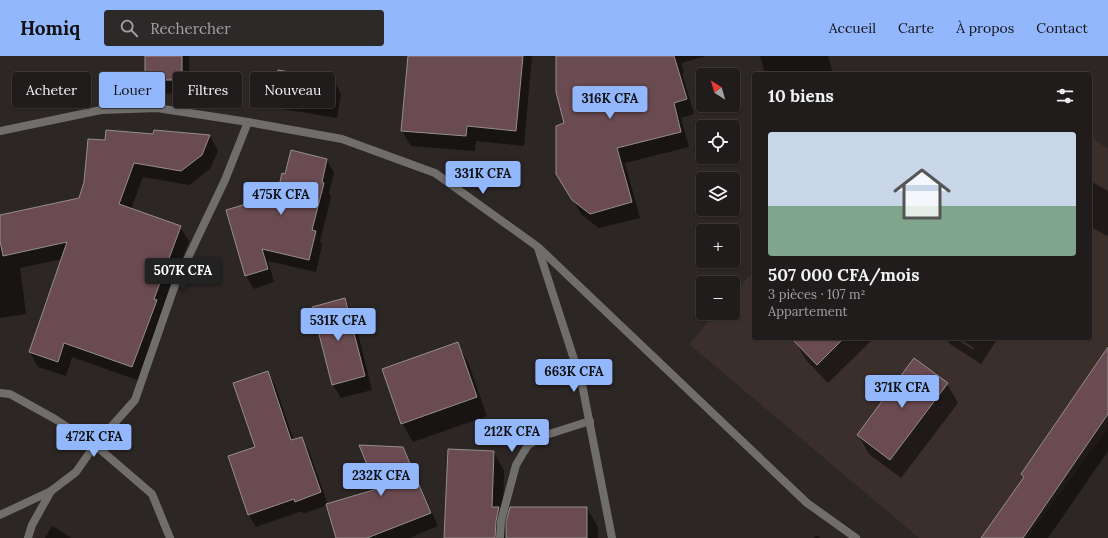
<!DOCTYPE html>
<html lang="fr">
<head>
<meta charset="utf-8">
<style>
  :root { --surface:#211c1c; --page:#2d2929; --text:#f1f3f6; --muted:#a2a1a3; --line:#3e3a3b; --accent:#93b7fd }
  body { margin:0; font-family:Lora,serif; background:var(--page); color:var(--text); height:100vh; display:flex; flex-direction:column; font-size:15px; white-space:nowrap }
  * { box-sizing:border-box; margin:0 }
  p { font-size:13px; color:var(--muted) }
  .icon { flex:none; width:22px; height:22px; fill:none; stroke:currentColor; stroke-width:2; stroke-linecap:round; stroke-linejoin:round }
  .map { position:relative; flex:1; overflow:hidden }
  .sheet { position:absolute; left:752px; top:16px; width:340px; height:268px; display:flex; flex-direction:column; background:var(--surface); border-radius:4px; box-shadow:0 1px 3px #0004,0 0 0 1px var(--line) }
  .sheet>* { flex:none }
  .banner { position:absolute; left:12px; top:16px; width:380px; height:36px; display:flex; gap:8px }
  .needle { width:26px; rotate:323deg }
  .buttons { position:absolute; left:696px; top:12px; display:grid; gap:8px }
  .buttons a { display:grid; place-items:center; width:44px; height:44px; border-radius:4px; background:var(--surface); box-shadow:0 1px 3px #0004,0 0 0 1px var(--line); font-size:20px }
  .price { position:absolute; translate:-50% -34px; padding:0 9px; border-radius:4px; background:var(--accent); color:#111; font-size:13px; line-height:26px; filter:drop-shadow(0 1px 2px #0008) }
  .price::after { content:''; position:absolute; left:50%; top:24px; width:12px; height:9px; margin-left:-6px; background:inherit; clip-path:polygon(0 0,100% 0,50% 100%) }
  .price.current { background:#222; color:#fff }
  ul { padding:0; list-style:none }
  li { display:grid; align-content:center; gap:8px; height:212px; padding:0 16px }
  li+li { border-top:1px solid var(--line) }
  li span { display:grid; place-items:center; height:124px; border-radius:4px; color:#555 }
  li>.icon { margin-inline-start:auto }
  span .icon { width:72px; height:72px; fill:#fffc; stroke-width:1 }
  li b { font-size:17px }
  h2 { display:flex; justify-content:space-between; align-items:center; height:48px; padding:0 16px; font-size:17px }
  .pill { padding:0 14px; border-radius:4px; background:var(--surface); box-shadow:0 1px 3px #0004,0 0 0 1px var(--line); font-size:14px; line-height:36px }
  .pill.current { background:var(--accent); color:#111 }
  header { display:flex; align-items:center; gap:24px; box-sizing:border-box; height:56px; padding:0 20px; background:var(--accent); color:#111 }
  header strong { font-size:19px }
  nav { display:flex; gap:22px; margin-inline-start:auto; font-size:14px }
  .search { width:280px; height:36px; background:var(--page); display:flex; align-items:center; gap:10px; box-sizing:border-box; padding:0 14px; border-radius:4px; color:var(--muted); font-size:15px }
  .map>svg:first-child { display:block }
  .built { fill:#3b2f2c }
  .shadow { fill:#0007 }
  .building { fill:#6a4b51; stroke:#958e8f }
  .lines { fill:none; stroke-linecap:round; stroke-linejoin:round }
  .minor { stroke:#706e6c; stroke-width:8 }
  .tertiary { stroke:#706e6c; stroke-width:8 }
</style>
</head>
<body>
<header>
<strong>Homiq</strong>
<div class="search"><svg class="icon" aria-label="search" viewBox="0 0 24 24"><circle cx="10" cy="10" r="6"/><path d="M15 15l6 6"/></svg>Rechercher</div>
<nav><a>Accueil</a><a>Carte</a><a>À propos</a><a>Contact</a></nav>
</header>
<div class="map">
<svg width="1108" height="482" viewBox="0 0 1108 482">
  <rect width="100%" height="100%" fill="#2c2625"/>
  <polygon class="built" points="1090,80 1108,93 1108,372 1027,482 919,482 689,288 716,257 733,257 733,238 754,215 754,282 1090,282"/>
  <g class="shadow">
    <polygon points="146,0 189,0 190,37 154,38 146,24"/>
    <polygon points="409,0 532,0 524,90 476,85 475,95 411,90 402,75"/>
    <polygon points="557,0 706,0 681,7 684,17 682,17 694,58 681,62 689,91 625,107 640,162 599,172 582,159 566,133 565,68"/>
    <polygon points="760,0 828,0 833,18 765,18"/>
    <polygon points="334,25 341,38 337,62 282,53 274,39"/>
    <polygon points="155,75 210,80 218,95 210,113 189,129 143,121 131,153 180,171 189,185 163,256 140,325 72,301 66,320 38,311 30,296 62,203 20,212 26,258 0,262 0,160 79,143 106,85 154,79"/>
    <polygon points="292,96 327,104 334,117 329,137 331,141 320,185 322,189 316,216 268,205 274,226 254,233 246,220 227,154 277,140 286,119"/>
    <polygon points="1090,125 1108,135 1108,180 1090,171"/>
    <polygon points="345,243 353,257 372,334 341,342 333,329 313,252"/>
    <polygon points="798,282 872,282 873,283 828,327 806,304 795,285"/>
    <polygon points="946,282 955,282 973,294 974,292 959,282 998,282 981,308 950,288"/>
    <polygon points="457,288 468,306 487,360 413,386 402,367"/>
    <polygon points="1108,293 1108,395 1048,482 982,482 1024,423 1022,418"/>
    <polygon points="267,316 275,329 294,385 301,382 309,395 328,449 379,434 402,392 410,406 438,470 409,482 337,482 327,449 303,458 302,455 256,471 249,459 256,392"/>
    <polygon points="947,328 958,347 901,422 869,398 858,379"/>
    <polygon points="494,396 504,415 503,459 507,467 587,452 598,471 598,482 445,482"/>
    <polygon points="52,470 72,482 45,482"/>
    <polygon points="816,479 820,482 814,482"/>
  </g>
  <g class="building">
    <rect x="145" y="0" width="37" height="24"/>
    <polygon points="408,0 523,0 516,75 467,70 466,80 401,75"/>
    <polygon points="556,0 674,0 687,43 674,47 681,76 617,92 632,146 590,158 572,144 556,118 556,70 564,67 556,36"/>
    <polygon points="278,14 334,24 329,49 273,39"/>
    <polygon points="106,74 153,78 154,74 210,79 202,99 181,115 134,107 119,148 181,170 154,243 157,244 132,311 64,287 58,306 29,296 67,186 3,200 0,185 0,159 79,142 84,126 88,83 105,84"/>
    <polygon points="291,94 327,103 322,126 324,127 312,174 316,175 309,204 262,193 268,213 245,220 226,154 277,139 282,117 285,118"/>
    <polygon points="345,242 365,320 332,329 312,251"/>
    <polygon points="791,282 844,282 817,309"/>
    <polygon points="458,286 477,341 401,368 382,313"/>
    <polygon points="1108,291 1108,358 1023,482 981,482 1024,421 1021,418"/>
    <polygon points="914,302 948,327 890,404 857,379"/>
    <polygon points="268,315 291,384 302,381 321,436 295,446 294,443 248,459 228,400 255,391 233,327"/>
    <polygon points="359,389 403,391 431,457 367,482 336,482 326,448 377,433"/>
    <polygon points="448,393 494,395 492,451 499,451 496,465 495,482 444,482"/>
    <polygon points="510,451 587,451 587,482 506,482 506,466"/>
  </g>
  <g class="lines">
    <g class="minor">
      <polyline points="0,337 10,338 55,363 95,389 152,438 170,482"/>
      <polyline points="0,459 51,435 76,416 95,389 135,344 175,229 225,124 248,66"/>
      <polyline points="28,482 32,469 51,435"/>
      <polyline points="500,482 501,465 516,409 528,389 546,379 590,365"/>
    </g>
    <g class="tertiary">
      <polyline points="0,75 101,54 157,52 248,66 342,83 435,117 538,191 807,447 856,482"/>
      <polyline points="538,192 582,328 612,482"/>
    </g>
  </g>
</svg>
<div class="buttons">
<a><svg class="needle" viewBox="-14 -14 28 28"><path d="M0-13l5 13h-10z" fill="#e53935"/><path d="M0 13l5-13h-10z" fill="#a2a1a3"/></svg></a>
<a><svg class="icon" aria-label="locate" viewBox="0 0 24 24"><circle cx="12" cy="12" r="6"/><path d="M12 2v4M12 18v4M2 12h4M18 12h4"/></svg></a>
<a><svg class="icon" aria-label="layers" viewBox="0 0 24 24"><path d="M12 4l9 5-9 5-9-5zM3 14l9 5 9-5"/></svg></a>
<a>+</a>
<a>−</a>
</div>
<b class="price" style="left:610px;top:64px">316K CFA</b>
<b class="price" style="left:483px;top:139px">331K CFA</b>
<b class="price" style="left:281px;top:160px">475K CFA</b>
<b class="price current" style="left:183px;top:236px">507K CFA</b>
<b class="price" style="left:338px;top:286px">531K CFA</b>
<b class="price" style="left:574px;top:337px">663K CFA</b>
<b class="price" style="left:902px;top:353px">371K CFA</b>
<b class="price" style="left:512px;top:397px">212K CFA</b>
<b class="price" style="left:94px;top:402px">472K CFA</b>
<b class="price" style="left:381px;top:441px">232K CFA</b>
<div class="banner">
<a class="pill">Acheter</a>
<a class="pill current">Louer</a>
<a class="pill">Filtres</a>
<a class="pill">Nouveau</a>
</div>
<section class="sheet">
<h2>10 biens<svg class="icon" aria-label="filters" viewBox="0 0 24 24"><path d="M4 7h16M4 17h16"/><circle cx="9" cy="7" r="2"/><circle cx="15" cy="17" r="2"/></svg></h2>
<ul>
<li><span style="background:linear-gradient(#c9d6e8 60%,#7fa58c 0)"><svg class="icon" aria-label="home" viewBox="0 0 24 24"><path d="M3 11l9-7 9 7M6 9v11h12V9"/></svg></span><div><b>507 000 CFA/mois</b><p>3 pièces · 107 m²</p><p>Appartement</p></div></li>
</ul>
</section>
</div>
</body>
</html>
